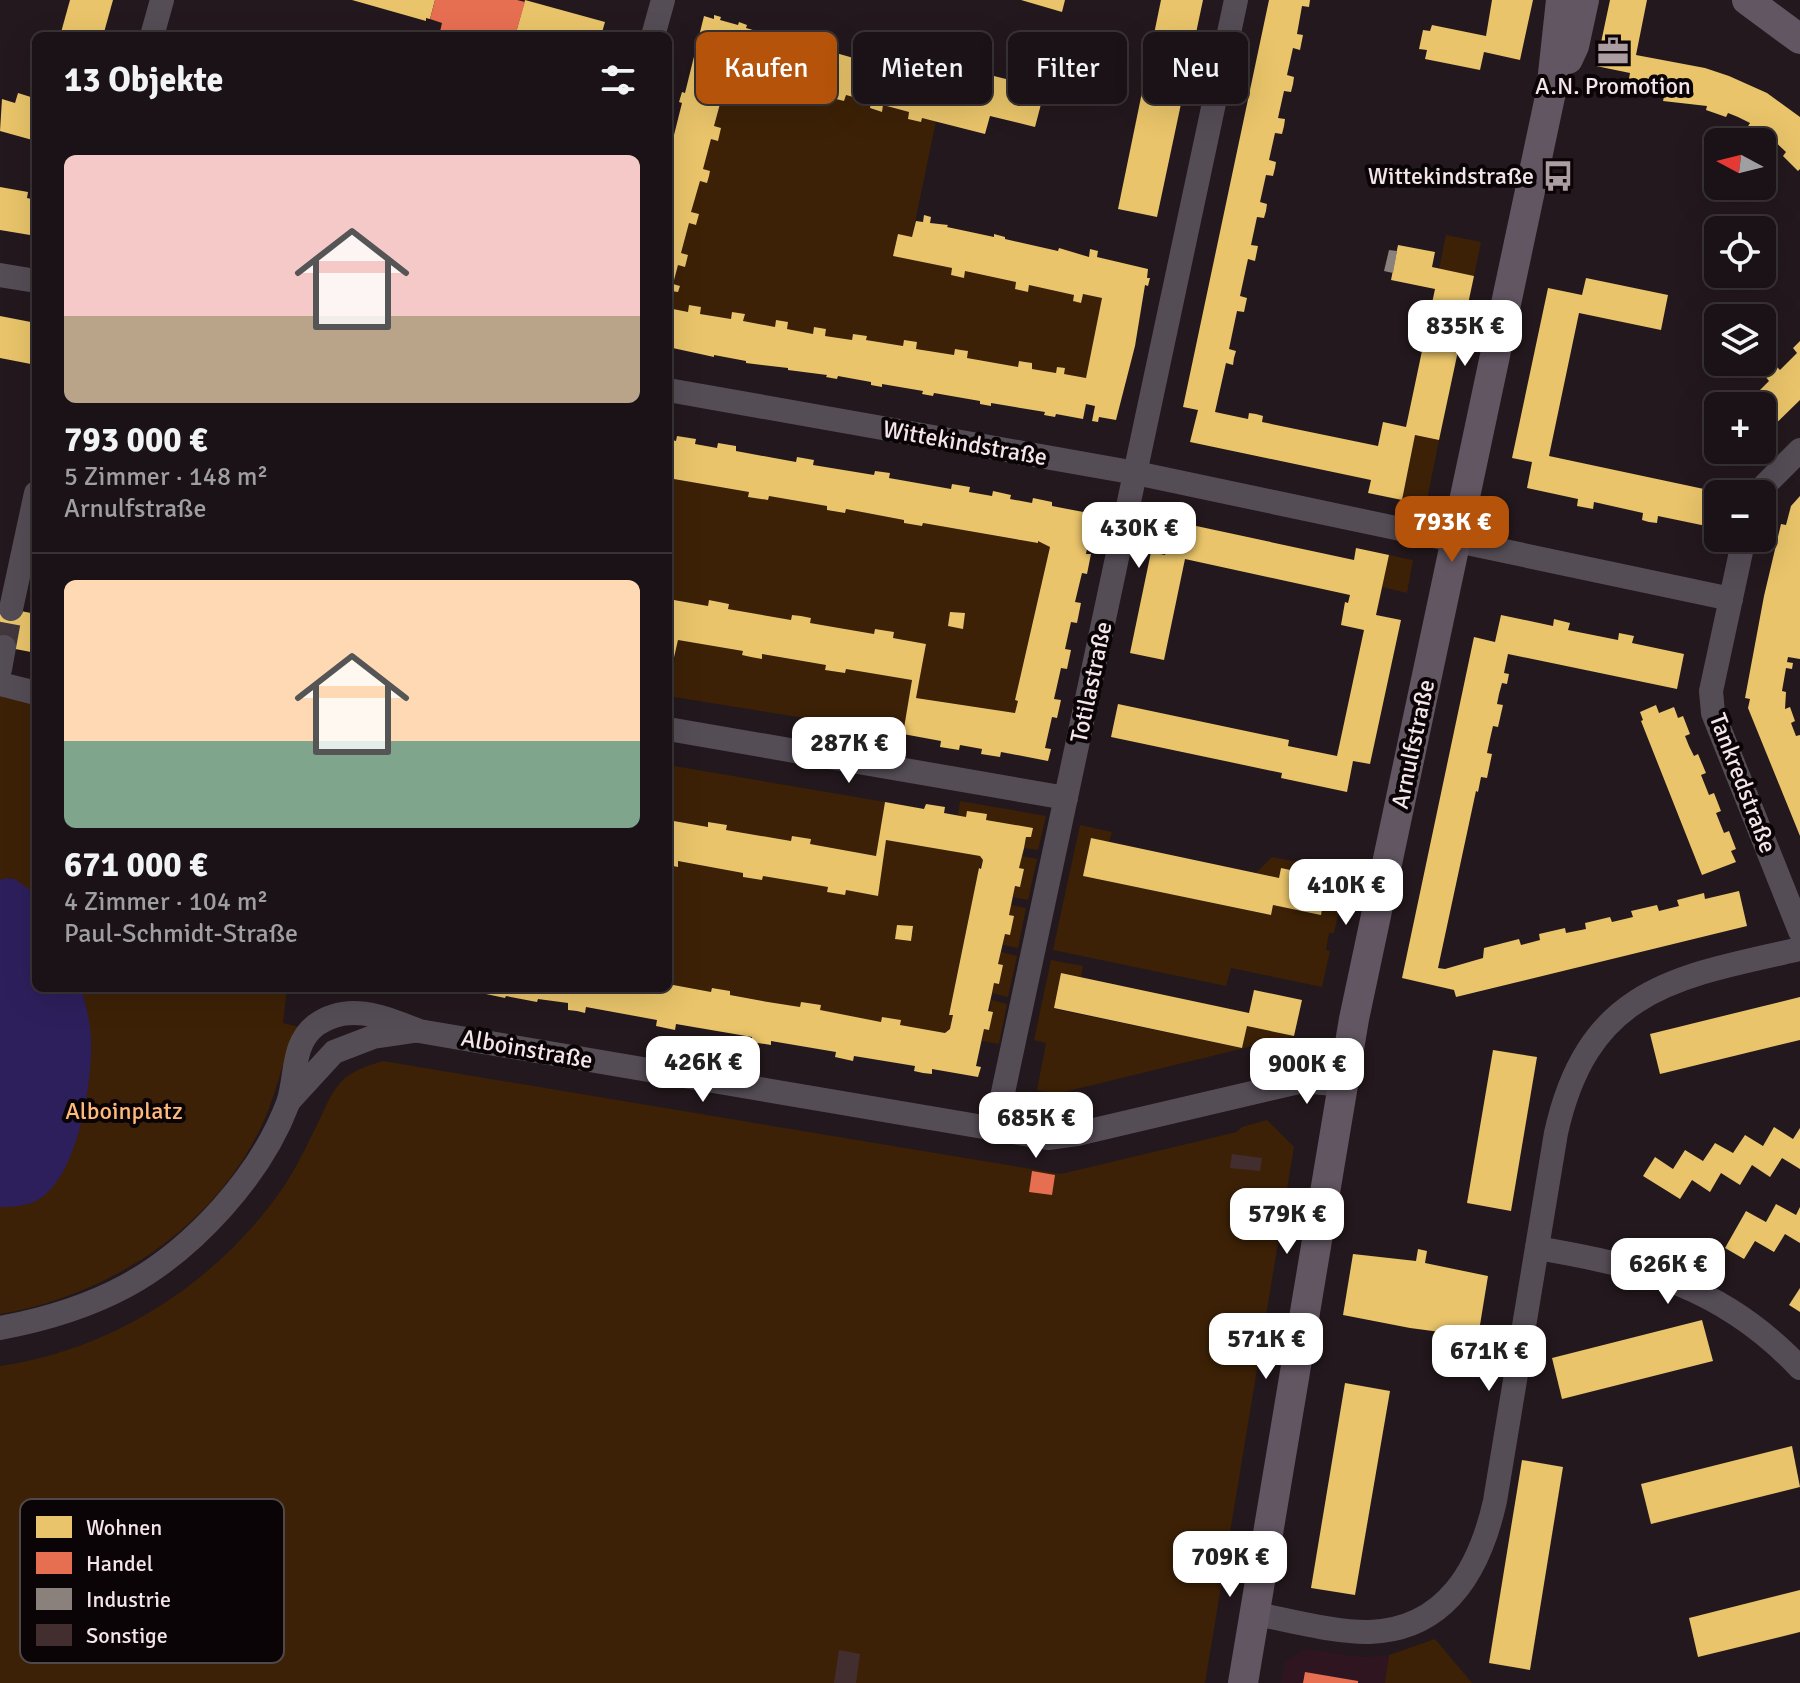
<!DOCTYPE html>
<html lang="de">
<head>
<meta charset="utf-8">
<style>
  :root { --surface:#1a1216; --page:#231b1f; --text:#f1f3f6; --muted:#9f9ea1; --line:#383235; --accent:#b45309 }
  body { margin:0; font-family:Signika,sans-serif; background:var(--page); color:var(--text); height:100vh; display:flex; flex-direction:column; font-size:30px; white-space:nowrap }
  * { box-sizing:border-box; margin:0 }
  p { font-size:26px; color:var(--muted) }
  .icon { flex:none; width:44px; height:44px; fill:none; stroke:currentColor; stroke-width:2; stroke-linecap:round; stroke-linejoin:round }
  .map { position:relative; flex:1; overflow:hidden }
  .side { position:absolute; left:32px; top:32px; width:640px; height:960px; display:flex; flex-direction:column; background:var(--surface); border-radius:12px; box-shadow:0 8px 32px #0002,0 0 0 2px var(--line) }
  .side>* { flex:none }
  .top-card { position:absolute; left:696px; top:32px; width:760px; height:72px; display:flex; gap:16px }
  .needle { width:52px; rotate:277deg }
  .fabs { position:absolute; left:1704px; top:128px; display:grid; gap:16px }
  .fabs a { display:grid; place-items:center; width:72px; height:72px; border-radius:12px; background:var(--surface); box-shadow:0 8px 32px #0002,0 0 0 2px var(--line); font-size:40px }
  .price { position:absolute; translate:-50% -68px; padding:0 18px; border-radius:16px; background:#fff; color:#222; font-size:26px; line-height:52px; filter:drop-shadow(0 2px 4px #0008) }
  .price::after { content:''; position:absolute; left:50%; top:48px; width:24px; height:18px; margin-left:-12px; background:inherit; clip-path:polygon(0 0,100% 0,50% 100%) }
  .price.selected { background:var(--accent); color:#fff }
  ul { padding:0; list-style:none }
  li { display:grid; align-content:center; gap:16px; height:424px; padding:0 32px }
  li+li { border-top:2px solid var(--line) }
  li span { display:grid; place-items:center; height:248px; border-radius:12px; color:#555 }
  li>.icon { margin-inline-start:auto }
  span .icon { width:144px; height:144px; fill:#fffc; stroke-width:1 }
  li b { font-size:34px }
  h2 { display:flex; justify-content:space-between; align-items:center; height:96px; padding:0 32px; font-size:34px }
  .pill { padding:0 28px; border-radius:12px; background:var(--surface); box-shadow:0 8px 32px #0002,0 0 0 2px var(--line); font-size:28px; line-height:72px }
  .pill.selected { background:var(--accent); color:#fff }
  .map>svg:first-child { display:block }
  .built { fill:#2f1520 }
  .green { fill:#3c2106 }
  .water { fill:#2d1f5c }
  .homes { fill:#e9c46a }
  .shops { fill:#e76f51 }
  .industry { fill:#8a817c }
  .building { fill:#422e2f }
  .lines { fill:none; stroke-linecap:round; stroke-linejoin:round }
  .minor-tunnel { stroke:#42373c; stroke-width:24; stroke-dasharray:24 12; stroke-linecap:butt }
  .minor { stroke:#554d56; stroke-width:24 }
  .major { stroke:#625662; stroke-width:30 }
  .labels { text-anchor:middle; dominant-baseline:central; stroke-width:8; stroke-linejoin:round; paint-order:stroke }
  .poi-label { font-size:24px; fill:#f4e5ea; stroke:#0b0406 }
  .street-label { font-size:24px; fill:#f4e5ea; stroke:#0b0406 }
  .park-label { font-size:24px; fill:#ffb97a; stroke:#0b0406 }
  .key { fill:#0b0406; stroke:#51484a; stroke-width:2 }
  .key-label { font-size:22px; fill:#f4e5ea }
</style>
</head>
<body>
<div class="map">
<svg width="1800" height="1683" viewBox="0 0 1800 1683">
  <rect width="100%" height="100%" fill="#23181d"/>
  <polygon class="built" points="1305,1649 1363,1657 1389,1655 1385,1683 1281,1683 1285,1662"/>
  <g class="green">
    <polygon points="731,63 760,71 759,79 766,74 795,82 794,88 807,91 809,84 834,91 832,98 844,101 846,95 871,102 870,109 881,112 883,105 909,112 908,119 921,122 922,118 936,121 912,237 898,234 893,256 952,268 951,275 964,278 965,271 1016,282 1015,289 1028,292 1029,285 1074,295 1073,301 1081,303 1083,294 1102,298 1086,378 1032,369 1032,363 1019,361 1018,367 967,358 968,351 955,349 954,355 916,349 904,340 903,346 866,340 867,336 853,334 852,340 825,336 826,329 814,327 813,334 787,329 787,322 776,320 775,327 743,321 744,315 732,313 731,319 700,314 701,307 690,305 688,312 668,308 671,291 680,286 673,284 678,265 685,267 688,255 681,253 689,223 696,225 699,214 691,212 700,181 707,183 710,171 703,169 711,139 718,140 721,128 714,126 724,89 734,79 727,77"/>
    <polygon points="1446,235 1481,242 1474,276 1439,269"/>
    <polygon points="1415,435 1439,440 1426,505 1402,500"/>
    <polygon points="668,478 749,492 749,497 767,500 769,496 827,506 827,510 845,513 846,509 904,520 904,523 922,526 923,523 1038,543 1038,541 1050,547 1015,700 1018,701 1015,713 916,698 926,644 893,638 894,632 875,629 874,634 810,623 811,618 792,615 791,620 728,609 728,604 710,600 708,606 675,600 668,649"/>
    <polygon points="1389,555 1413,560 1407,593 1382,587"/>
    <polygon points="678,640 743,651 743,655 761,658 762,654 826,665 826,670 845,673 846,669 912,680 903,734 668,696"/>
    <path d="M0,692L36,700V988H287L283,1023L299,1027C281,1059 277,1096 260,1129C211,1230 107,1296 0,1314Z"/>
    <polygon points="668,765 885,802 876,856 810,844 810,839 793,836 791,841 726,830 727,825 709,822 708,827 668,820"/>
    <polygon points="960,801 1046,816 1038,850 1024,848 1026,837 958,815"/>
    <polygon points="1080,825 1112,832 1109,842 1091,839 1083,876 1270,915 1273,905 1321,914 1328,878 1310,874 1312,865 1347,873 1334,933 1329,933 1326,950 1330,951 1322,987 1231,968 1226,986 1053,950"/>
    <polygon points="886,840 980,856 983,860 979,869 949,1014 953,1015 950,1029 945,1033 900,1025 900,1020 882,1017 881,1022 730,995 730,991 713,988 711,992 668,984 668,865 677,867 678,861 743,873 743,877 762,880 763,876 828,887 827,892 845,894 846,890 877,896"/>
    <polygon points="1022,856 1037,859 1028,900 1013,897 1015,886 1020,887 1024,869 1019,868"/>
    <polygon points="1272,857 1303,863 1301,872 1281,868 1279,878 1256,873"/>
    <polygon points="1011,905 1026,908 1018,948 1003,945 1005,934 1009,935 1013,916 1009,915"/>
    <polygon points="1001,952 1017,956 1008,997 992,993 994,983 999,984 1003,965 998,964"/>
    <polygon points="1051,960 1083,966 1081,977 1061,973 1054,1009 1242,1048 1247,1026 1294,1036 1056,1094 1037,1090 1046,1043 1034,1040"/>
    <polygon points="991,1000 1007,1004 999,1044 982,1041 984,1029 989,1030"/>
    <path d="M383,1061L1061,1174L1237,1132L1242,1127L1267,1120L1294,1147L1205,1683H0V1366C112,1350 217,1283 282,1189C296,1169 306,1147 317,1125C324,1111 330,1094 340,1083C352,1070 367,1066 383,1061Z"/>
    <polygon points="1435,1639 1472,1683 1385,1683 1389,1655"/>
  </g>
  <path class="water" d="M6,878L15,879L36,894V988H81C86,1006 91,1023 91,1042C92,1084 78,1179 36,1201C26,1206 11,1207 0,1207V880Z"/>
  <g class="homes">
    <polygon points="70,0 113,0 103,36 60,36"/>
    <polygon points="352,0 435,0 430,19 426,18 426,21"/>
    <polygon points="525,0 605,22 601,36 515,36"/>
    <polygon points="1021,0 1065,0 1062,12"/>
    <polygon points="1161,0 1203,0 1157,217 1118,209"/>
    <polygon points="1269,0 1310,0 1309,7 1302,6 1297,34 1303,35 1300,50 1293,48 1287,75 1294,77 1293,84 1291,92 1284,91 1278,118 1285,119 1284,126 1282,134 1275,133 1269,160 1276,162 1275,168 1273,176 1266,175 1260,202 1267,204 1266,211 1264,218 1257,217 1251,245 1258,246 1255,261 1248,259 1240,296 1247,298 1244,312 1237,311 1229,349 1236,351 1234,358 1233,365 1226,363 1215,412 1248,419 1249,413 1256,414 1263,416 1262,422 1378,446 1383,422 1406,427 1435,289 1391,280 1398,245 1435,252 1432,267 1474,276 1439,440 1415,435 1402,500 1368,493 1371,480 1190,442 1198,410 1183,407"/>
    <polygon points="1492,0 1533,0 1520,60 1484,52 1480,70 1425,59 1427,50 1419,49 1423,30 1430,31 1432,25 1486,36"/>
    <polygon points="1610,0 1647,0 1636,55 1705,68 1729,76 1767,93 1800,117 1800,169 1798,171 1783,156 1786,152 1768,135 1765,139 1747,128 1750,123 1738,117 1728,113 1726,117 1706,110 1707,106 1663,101 1664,97 1627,90 1630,73 1596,66"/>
    <polygon points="714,15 721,17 720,20 738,25 739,22 747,25 746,28 770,35 785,39 785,37 796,39 795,42 826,50 826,48 837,50 836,53 864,61 865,58 875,61 874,63 901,71 902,68 912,71 912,74 952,84 953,82 963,84 963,86 988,94 994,76 1045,89 1035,127 990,116 985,134 922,118 921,122 908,119 909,112 883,105 882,112 870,108 871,102 846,95 844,101 832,98 834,91 809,84 807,92 794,88 795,82 766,74 764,80 758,79 760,71 731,63 727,77 735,78 732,91 724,89 714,126 721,128 718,141 711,139 703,169 710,171 709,176 707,183 700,181 691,212 699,214 696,225 689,223 681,253 688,255 685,267 678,265 673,284 680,286 678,292 671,291 668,298 668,145 670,138 673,139 682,103 679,102 682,92 685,93 704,16 714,19"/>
    <polygon points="18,93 34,98 31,107 36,109 36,141 0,131 2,99 15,103"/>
    <polygon points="0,187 28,192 27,198 36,200 36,227 32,226 30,235 0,230"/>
    <polygon points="924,215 931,217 930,223 948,225 947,227 994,237 994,234 1005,237 1005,239 1058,251 1059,248 1089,257 1090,249 1098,251 1097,257 1148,269 1147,278 1150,278 1148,286 1145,285 1135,346 1116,420 1099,417 1098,422 1092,421 1095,406 1086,404 1083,419 1056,414 1055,417 1044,415 1045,412 991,403 991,406 980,404 980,401 934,393 933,396 922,394 923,391 882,384 882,387 871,385 871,382 838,376 837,379 826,377 827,375 788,370 788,368 746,363 746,361 714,355 714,357 668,347 668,308 688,312 689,305 701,307 700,314 731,319 732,312 745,314 743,321 775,327 776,320 788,322 787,329 813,334 814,327 826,329 825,336 852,340 853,334 867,336 866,340 903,346 904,340 917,342 916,349 954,355 955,349 961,350 968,351 967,358 1018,367 1019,361 1025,362 1032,363 1032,369 1056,373 1057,367 1065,368 1064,374 1086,378 1102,298 1083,294 1081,303 1073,301 1074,295 1029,285 1028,292 1015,289 1016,282 965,271 964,278 951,275 952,268 893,256 898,234 912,237 916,221 923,222"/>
    <polygon points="1586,278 1668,295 1661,330 1579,313 1549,456 1718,492 1711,527 1658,516 1657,523 1649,522 1642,520 1643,513 1594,502 1593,509 1577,506 1578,499 1527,488 1532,462 1512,458 1548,288 1582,295"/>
    <polygon points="0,316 36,323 36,365 0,358"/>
    <polygon points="1800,341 1800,400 1762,437 1762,406 1735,406 1746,395 1750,400 1769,381 1765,376 1776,366 1780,370 1797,353 1793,348"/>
    <polygon points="677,436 696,439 695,444 717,448 718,443 736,446 736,451 796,462 797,457 814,460 813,465 874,475 875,471 890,473 889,478 951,489 952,484 970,487 969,492 992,496 993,491 1011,495 1010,499 1032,503 1033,498 1052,502 1052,506 1099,515 1098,524 1092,524 1086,554 1091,554 1087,574 1082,573 1075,602 1081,603 1077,623 1071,622 1065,649 1071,650 1067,669 1061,668 1054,699 1061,700 1057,718 1052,717 1045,748 1051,749 1048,761 1001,752 1000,757 981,754 982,749 960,745 959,750 940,747 941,741 903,734 912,680 846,669 845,673 825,670 826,665 762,654 762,659 751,657 742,655 743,651 678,640 668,684 668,637 674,600 708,606 709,600 729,604 728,609 791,620 792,615 801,616 811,618 810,623 874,634 875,629 894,632 893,638 926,644 916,698 1015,713 1018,701 1015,700 1050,547 1038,541 1038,543 923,523 922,526 904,523 904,520 846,509 845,513 827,510 827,506 769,496 768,500 748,497 749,492 668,478 668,439 676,441"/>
    <polygon points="1800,496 1800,659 1788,657 1787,662 1793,663 1792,669 1786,668 1782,691 1786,692 1785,709 1790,707 1795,721 1791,723 1796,736 1800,735 1800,836 1748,708 1750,699 1745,698 1764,596 1781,524 1786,525 1791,506"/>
    <polygon points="1173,521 1354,560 1356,548 1389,555 1376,615 1401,620 1370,764 1353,761 1347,792 1281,778 1282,773 1111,737 1118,704 1289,740 1288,746 1337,756 1364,630 1341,625 1345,602 1348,603 1350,595 1185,559 1164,660 1130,653 1151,552 1165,555"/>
    <polygon points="0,607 36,614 36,653 0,646"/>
    <polygon points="950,612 965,613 963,629 948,626"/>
    <polygon points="1501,615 1553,626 1554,619 1570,623 1568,630 1618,640 1619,633 1634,636 1632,643 1684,654 1677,689 1508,654 1504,673 1509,674 1507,684 1502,683 1499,694 1497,704 1503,705 1498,727 1493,726 1490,739 1487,753 1492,754 1487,778 1481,777 1478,792 1476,791 1438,968 1445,969 1483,958 1484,948 1519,939 1521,945 1540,940 1539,934 1565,928 1566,933 1586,929 1585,923 1610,917 1612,922 1633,917 1631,911 1657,905 1659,911 1679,906 1677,900 1704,893 1705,899 1739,891 1747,926 1456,997 1454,990 1402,978 1474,637 1495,642"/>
    <polygon points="1656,705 1659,713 1674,707 1678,718 1683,716 1690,734 1685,736 1689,746 1694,756 1698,754 1706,773 1701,775 1709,795 1714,793 1721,811 1716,813 1724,833 1729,831 1736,849 1731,851 1736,862 1702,875 1641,721 1643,720 1640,712"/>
    <polygon points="885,802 924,809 926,804 945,807 944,813 966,817 967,811 987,814 986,820 1033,828 1031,837 1026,837 1024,848 1019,868 1024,869 1020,887 1015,886 1009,915 1014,916 1010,935 1005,934 998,964 1003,965 999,984 994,983 992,993 988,1011 993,1012 989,1030 984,1029 976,1066 981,1067 978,1077 932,1069 932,1074 923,1073 914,1071 915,1066 854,1056 853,1061 835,1057 836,1052 771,1041 771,1045 752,1042 752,1037 676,1024 675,1030 656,1026 657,1020 586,1007 585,1013 577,1011 568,1010 568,1003 538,999 537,1002 506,996 505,998 467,990 668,988 668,984 711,992 712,988 730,991 730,995 768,1002 800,1007 801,1002 821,1005 820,1010 881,1022 882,1017 901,1020 900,1025 945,1033 950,1029 953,1015 949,1015 979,868 981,869 983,860 980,856 886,840 878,896 846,890 845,895 827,892 828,887 763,876 762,880 743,877 743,873 678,861 678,867 668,865 668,820 708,827 708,822 727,825 726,830 791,841 792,836 811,839 810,844 876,856"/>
    <polygon points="1091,838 1279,878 1281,868 1328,878 1321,915 1273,905 1271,915 1083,876"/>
    <polygon points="897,925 913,926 911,941 895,939"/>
    <polygon points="1061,973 1249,1013 1254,990 1302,1000 1294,1036 1247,1026 1242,1048 1054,1008"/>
    <polygon points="1800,997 1800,1040 1660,1074 1650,1034"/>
    <polygon points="1493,1050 1537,1057 1511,1211 1467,1203"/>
    <polygon points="1774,1127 1793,1139 1800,1128 1800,1169 1782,1158 1770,1177 1752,1165 1740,1185 1721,1173 1710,1192 1692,1180 1680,1199 1643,1176 1655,1157 1673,1169 1685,1150 1703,1161 1715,1143 1733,1153 1745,1135 1763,1146"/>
    <polygon points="1776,1204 1796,1215 1800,1207 1800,1243 1785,1234 1774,1252 1755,1241 1744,1259 1725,1248 1746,1211 1766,1222"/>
    <polygon points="1418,1249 1427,1251 1425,1263 1488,1276 1478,1337 1410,1328 1343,1315 1353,1254 1416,1261"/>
    <polygon points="1800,1288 1800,1312 1789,1305"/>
    <polygon points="1702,1320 1713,1361 1562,1399 1552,1358"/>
    <polygon points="1345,1383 1390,1391 1355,1595 1311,1588"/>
    <polygon points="1792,1446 1800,1487 1651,1524 1641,1484"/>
    <polygon points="1522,1460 1563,1467 1530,1670 1489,1663"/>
    <polygon points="1800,1590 1800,1632 1698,1657 1689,1618"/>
  </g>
  <g class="shops">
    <polygon points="435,0 517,0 525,2 515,36 439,36 442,23 430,19"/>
    <polygon points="1032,1171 1055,1175 1052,1195 1029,1192"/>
    <polygon points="1305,1672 1358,1681 1358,1683 1303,1683"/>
  </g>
  <polygon class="industry" points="1389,250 1397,251 1393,273 1384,271"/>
  <g class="building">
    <polygon points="1232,1154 1262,1158 1260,1171 1230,1168"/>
    <polygon points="839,1650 860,1654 856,1683 834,1683"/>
  </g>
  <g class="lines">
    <polyline class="minor-tunnel" points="4,647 11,609"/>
    <g class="minor">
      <polyline points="152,36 162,0"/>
      <polyline points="653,36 663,0"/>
      <polyline points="0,275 36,281"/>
      <polyline points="668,390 1136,473 1731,599"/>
      <polyline points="1756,494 1800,450"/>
      <polyline points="1744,538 1711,691 1713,713 1800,931"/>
      <polyline points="11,609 36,493"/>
      <polyline points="0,669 4,647"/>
      <polyline points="0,684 36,693"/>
      <polyline points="668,729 1066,798"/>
      <polyline points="289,1101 334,1052 373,1037 414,1031"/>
      <polyline points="995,1130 1236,0"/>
      <path d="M1537,1248C1643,1266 1724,1287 1800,1368"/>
      <path d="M0,1328C43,1320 87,1307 126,1286C194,1249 261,1175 288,1103C297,1077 291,1044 316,1025C349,1001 386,1018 419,1031L1048,1138L1077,1134L1303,1081L1343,1085"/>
      <path d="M1255,1614C1290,1620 1335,1633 1370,1632C1447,1629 1480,1568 1495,1501L1556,1133C1588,989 1674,977 1800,949"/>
    </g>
    <g class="major">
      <polyline points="1747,0 1800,39"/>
      <polyline points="1568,59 1574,46 1584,0"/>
      <polyline points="1243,1683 1354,1019 1551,92 1561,0"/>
    </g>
  </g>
  <defs>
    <symbol id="office-bare" viewBox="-9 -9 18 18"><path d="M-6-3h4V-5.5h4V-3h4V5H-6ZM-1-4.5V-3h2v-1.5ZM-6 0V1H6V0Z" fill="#ab9da2" stroke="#0b0406" stroke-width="2.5" paint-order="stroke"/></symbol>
    <symbol id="bus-bare" viewBox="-9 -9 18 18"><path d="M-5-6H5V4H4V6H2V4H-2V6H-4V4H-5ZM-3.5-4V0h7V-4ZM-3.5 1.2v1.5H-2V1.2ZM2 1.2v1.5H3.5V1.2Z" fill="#ab9da2" stroke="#0b0406" stroke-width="2.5" paint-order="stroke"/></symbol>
  </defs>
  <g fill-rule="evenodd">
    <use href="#office-bare" x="1591" y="29" width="44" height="44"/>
    <use href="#bus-bare" x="1536" y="154" width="44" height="44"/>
  </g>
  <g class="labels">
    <g class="poi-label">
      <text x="1613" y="86">A.N. Promotion</text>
      <text x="1534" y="176" text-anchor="end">Wittekindstraße</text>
    </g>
    <g class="street-label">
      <text transform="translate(965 443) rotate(10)">Wittekindstraße</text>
      <text transform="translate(1091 682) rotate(-78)">Totilastraße</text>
      <text transform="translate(1413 744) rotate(-78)">Arnulfstraße</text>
      <text transform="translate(1743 783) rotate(69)">Tankredstraße</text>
      <text transform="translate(527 1049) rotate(10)">Alboinstraße</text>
    </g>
    <g class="park-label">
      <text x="124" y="1111">Alboinplatz</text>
    </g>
  </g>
  <rect x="20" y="1499" width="264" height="164" rx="12" class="key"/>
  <rect x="36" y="1516" width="36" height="22" fill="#e9c46a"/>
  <rect x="36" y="1552" width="36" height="22" fill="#e76f51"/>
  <rect x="36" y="1588" width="36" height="22" fill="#8a817c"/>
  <rect x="36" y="1624" width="36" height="22" fill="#422e2f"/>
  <g class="key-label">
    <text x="86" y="1535">Wohnen</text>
    <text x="86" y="1571">Handel</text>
    <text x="86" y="1607">Industrie</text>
    <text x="86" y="1643">Sonstige</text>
  </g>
</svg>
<div class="fabs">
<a><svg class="needle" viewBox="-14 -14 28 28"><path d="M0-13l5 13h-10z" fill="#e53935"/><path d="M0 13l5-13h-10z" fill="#9f9ea1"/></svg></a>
<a><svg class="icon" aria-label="locate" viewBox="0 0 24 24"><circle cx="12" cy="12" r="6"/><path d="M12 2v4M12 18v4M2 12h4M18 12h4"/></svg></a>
<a><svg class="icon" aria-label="layers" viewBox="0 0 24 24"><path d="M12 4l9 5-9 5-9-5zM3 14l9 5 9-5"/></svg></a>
<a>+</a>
<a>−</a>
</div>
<b class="price" style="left:1465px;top:368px">835K €</b>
<b class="price selected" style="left:1452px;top:564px">793K €</b>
<b class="price" style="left:1139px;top:570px">430K €</b>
<b class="price" style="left:849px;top:785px">287K €</b>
<b class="price" style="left:1346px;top:927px">410K €</b>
<b class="price" style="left:703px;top:1104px">426K €</b>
<b class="price" style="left:1307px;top:1106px">900K €</b>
<b class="price" style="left:1036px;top:1160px">685K €</b>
<b class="price" style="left:1287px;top:1256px">579K €</b>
<b class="price" style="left:1668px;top:1306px">626K €</b>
<b class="price" style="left:1266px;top:1381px">571K €</b>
<b class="price" style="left:1489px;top:1393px">671K €</b>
<b class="price" style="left:1230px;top:1599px">709K €</b>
<div class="top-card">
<a class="pill selected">Kaufen</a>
<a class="pill">Mieten</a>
<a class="pill">Filter</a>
<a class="pill">Neu</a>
</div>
<section class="side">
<h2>13 Objekte<svg class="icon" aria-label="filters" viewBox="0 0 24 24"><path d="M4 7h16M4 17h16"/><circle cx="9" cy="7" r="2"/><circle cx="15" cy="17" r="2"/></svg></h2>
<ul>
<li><span style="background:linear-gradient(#f6c9c9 65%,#b9a48a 0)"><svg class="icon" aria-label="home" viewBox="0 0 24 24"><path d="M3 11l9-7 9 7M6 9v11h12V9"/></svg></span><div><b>793 000 €</b><p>5 Zimmer · 148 m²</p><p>Arnulfstraße</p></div></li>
<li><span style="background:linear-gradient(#ffd9b3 65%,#7fa58c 0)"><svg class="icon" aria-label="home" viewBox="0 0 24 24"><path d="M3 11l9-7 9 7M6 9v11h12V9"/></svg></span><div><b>671 000 €</b><p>4 Zimmer · 104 m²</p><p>Paul-Schmidt-Straße</p></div></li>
</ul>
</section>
</div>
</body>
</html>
